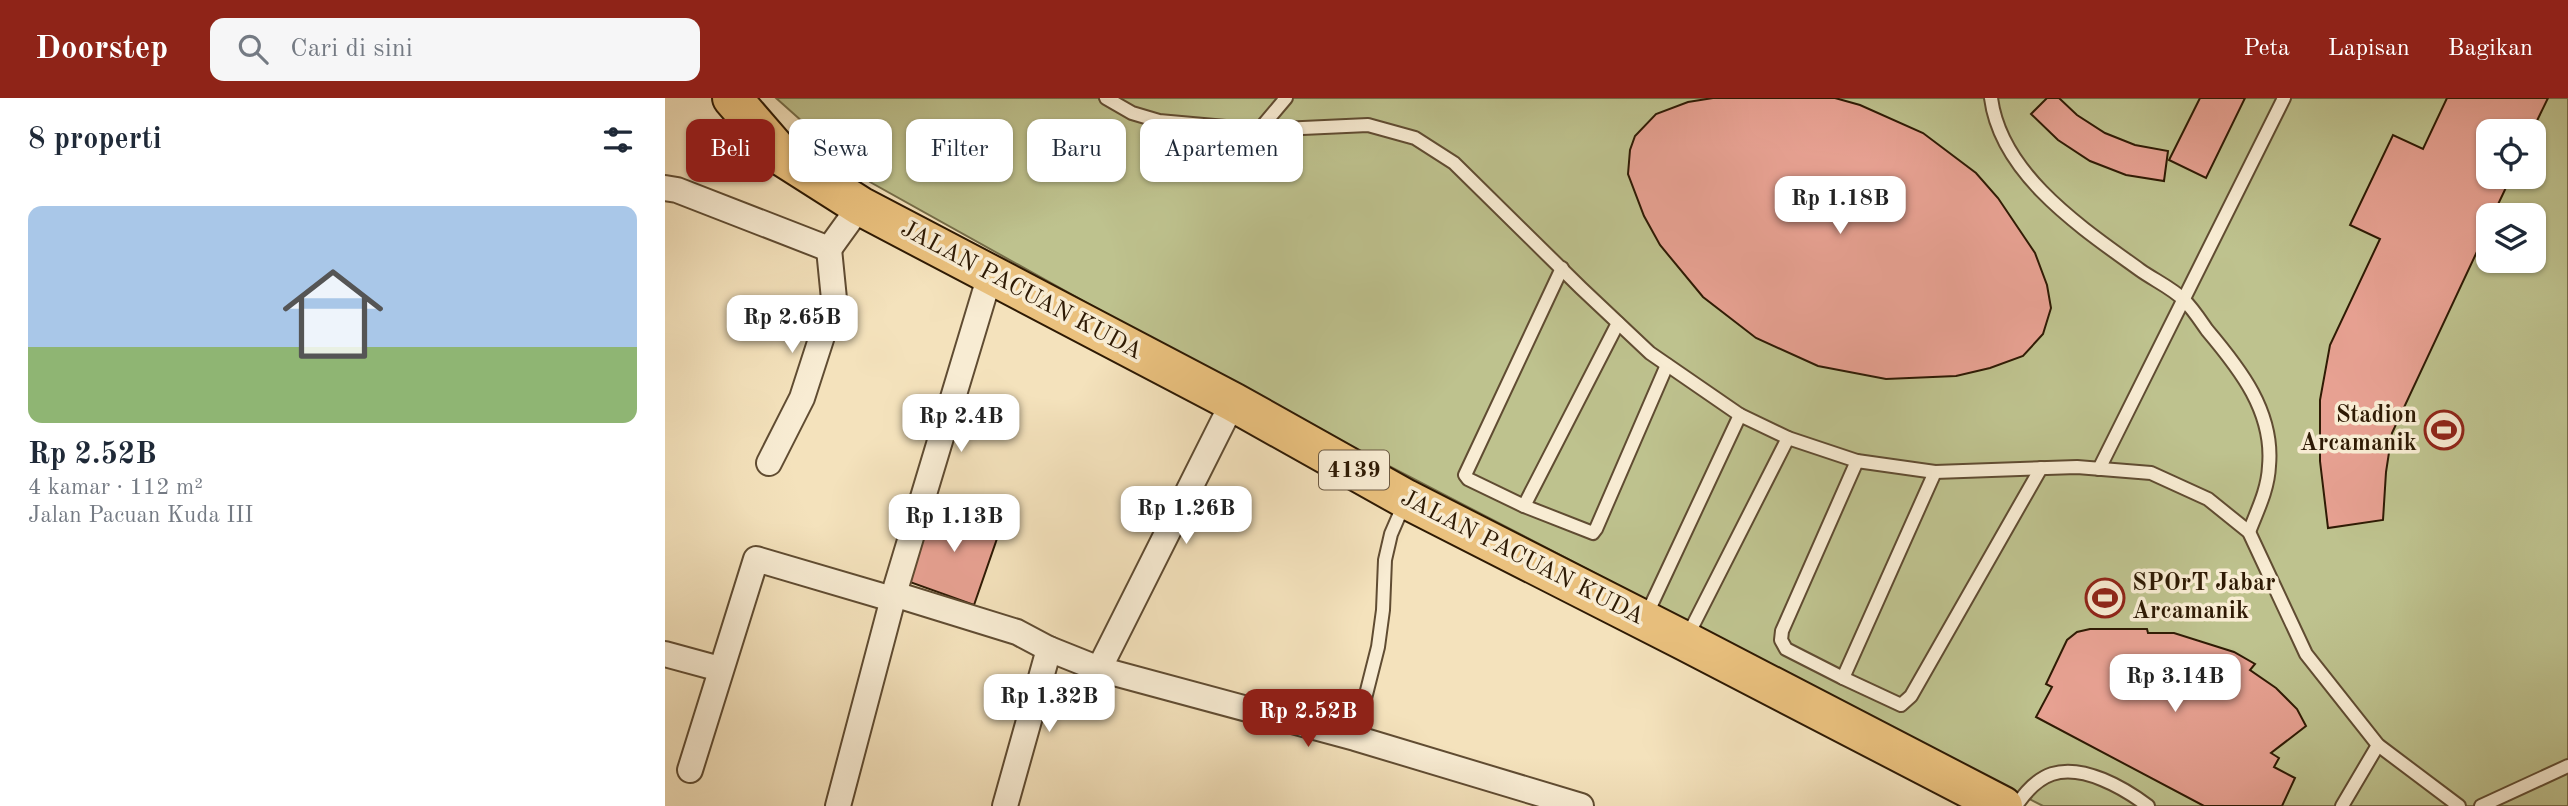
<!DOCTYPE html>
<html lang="id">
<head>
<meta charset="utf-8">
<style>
  :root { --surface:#fff; --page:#f6f6f7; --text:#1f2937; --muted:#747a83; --accent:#8f2418 }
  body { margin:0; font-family:"Old Standard TT",serif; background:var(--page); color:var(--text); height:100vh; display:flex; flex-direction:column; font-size:26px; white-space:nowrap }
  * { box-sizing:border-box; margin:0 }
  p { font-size:23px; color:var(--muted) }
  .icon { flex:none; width:38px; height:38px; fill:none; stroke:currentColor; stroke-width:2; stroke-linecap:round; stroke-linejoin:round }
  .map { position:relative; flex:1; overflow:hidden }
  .panel { display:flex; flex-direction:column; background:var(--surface); width:665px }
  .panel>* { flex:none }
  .guide { position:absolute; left:21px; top:21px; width:665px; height:63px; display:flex; gap:14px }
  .buttons { position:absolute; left:1811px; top:21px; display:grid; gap:14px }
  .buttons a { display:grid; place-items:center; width:70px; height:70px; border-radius:14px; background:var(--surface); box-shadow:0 2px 5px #0004; font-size:35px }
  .price { position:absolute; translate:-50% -60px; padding:0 16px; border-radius:14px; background:#fff; color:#222; font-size:23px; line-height:46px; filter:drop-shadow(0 2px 4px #0008) }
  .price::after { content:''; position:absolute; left:50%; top:42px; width:21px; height:16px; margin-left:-10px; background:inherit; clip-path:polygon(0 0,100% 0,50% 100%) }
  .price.current { background:var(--accent); color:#fff }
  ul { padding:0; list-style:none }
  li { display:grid; align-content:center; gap:14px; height:371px; padding:0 28px }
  li span { display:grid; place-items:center; height:217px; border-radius:14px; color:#555 }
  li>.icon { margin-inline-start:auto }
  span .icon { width:126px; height:126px; fill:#fffc; stroke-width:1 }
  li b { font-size:30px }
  h2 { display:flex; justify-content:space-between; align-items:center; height:84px; padding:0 28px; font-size:30px }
  .pill { padding:0 24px; border-radius:14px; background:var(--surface); box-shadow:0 2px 5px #0004; font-size:24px; line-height:63px }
  .pill.current { background:var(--accent); color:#fff }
  header { display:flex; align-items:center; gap:42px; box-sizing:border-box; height:98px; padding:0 35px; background:var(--accent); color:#fff }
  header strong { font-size:33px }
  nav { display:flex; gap:38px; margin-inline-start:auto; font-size:24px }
  .search { width:490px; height:63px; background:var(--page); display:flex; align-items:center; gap:18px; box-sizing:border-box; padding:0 24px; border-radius:14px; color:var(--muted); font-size:26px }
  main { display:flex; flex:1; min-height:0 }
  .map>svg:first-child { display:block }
  .green { fill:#bec28e; stroke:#766e49; stroke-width:2; fill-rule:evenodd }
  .building { fill:#e7a192; stroke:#2e1a04; stroke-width:2 }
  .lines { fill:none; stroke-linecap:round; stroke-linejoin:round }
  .service-casing { stroke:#604c32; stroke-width:16 }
  .minor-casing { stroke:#604c32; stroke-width:28 }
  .primary-casing { stroke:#2e1a04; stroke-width:42 }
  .service { stroke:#f8ecd3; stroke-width:12 }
  .minor { stroke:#f8ecd3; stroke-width:24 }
  .primary { stroke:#eac17e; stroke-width:38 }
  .labels { text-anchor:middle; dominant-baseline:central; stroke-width:7; stroke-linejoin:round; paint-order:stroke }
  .shield { fill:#f8ecd3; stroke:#6b5942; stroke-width:2 }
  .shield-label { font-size:23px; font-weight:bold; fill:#2e1a04 }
  .street-label { font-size:24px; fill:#2e1a04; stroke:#f8ecd3 }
  .poi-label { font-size:24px; font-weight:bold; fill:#2e1a04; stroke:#f8ecd3; text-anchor:end }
</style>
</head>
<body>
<header>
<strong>Doorstep</strong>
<div class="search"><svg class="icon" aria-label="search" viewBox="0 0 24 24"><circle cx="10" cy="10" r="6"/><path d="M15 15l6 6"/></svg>Cari di sini</div>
<nav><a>Peta</a><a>Lapisan</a><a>Bagikan</a></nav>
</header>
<main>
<section class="panel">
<h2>8 properti<svg class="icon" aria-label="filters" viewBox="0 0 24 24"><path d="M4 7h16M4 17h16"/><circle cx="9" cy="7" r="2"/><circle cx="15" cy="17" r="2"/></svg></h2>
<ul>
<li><span style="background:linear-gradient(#a9c7e8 65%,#8fb573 0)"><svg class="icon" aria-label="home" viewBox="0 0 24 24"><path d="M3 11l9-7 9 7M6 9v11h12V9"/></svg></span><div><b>Rp 2.52B</b><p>4 kamar · 112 m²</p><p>Jalan Pacuan Kuda III</p></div></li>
</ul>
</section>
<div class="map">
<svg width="1903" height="708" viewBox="0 0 1903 708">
  <rect width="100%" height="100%" fill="#f4e2bc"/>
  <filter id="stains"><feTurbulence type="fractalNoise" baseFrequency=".00286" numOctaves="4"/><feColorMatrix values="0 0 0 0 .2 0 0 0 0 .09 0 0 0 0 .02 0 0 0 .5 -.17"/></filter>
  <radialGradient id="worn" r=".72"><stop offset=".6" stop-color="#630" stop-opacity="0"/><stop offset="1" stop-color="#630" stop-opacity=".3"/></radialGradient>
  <path class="green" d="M111,0H1903V708H1378L576,291L205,84ZM1824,33H1869V79H1824ZM1824,117H1869V163H1824Z"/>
  <g class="building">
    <polygon points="1048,0 1170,0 1195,7 1258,35 1311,75 1333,100 1370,155 1382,187 1386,210 1378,236 1358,258 1325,270 1291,278 1221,281 1153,268 1091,240 1038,199 995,147 979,118 963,76 965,52 970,38 991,16 1023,4"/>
    <polygon points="1382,0 1394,0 1412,17 1440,35 1470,47 1503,53 1499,83 1461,77 1425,63 1393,42 1366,16"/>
    <polygon points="1535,0 1580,0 1541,80 1504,62"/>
    <polygon points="1782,0 1883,0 1867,33 1824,33 1824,79 1846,79 1828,117 1824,117 1824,128 1727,335 1721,374 1718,422 1663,430 1655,363 1655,302 1665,247 1715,141 1685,127 1728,37 1758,51"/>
    <polygon points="269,406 336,429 309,507 242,483"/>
    <polygon points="1425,531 1482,531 1483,535 1509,535 1569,554 1590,566 1585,572 1611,590 1632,611 1641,628 1606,655 1614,660 1609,669 1630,680 1617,708 1539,708 1371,619 1387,589 1381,586 1402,542 1412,534"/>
  </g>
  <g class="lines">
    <defs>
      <g id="service">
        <polyline points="441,0 467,15 494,23 594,32 703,27 750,40 789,65 916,190 985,255 1075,317 1123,340 1192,363 1270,374 1412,369 1486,375 1543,401 1584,434 1641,556 1713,647 1794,708"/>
        <path d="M1326,0C1336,77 1417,130 1475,172C1489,182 1507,190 1519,202C1528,211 1535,222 1542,232C1575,271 1609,314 1604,368C1603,392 1592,413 1584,434"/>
        <polyline points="594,32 621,0"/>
        <polyline points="897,170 800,377 803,381 859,408 928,435 931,431 1002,267"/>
        <polyline points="1192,363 1117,533 1116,542 1121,551 1178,580 1236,607 1246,598 1376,370"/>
        <polyline points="1434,371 1619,0"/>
        <polyline points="859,408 953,225"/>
        <polyline points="981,518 1075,317"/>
        <polyline points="1022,539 1123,340"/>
        <polyline points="1178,580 1270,374"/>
        <polyline points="690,640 713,549 718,512 720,462 726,436 739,406"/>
        <path d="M1351,708C1359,696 1372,681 1387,676C1418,666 1459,690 1483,708"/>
        <polyline points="1677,708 1713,647"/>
        <polyline points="1816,708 1903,668"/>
      </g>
      <g id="minor">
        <polyline points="0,90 12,92 164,151 195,108"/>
        <polyline points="104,365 137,300 169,201 164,151"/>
        <polyline points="229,496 352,534 384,551 434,571 690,640 916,708"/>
        <polyline points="0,556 55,571"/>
        <polyline points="434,571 568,304"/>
        <polyline points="25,672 91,461 227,501"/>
        <polyline points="173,708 231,489 325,177"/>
        <polyline points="340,708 384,551"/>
      </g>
      <polyline id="primary" points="67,0 118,59 195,108 568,304 741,401 1020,543 1338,708"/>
    </defs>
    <use href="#service" class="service-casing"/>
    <use href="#minor" class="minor-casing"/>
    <use href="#primary" class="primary-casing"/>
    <use href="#service" class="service"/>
    <use href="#minor" class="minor"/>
    <use href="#primary" class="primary"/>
  </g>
  <defs>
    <symbol id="stadium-ring" viewBox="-11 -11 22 22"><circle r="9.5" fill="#f8ecd3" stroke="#8f2418" stroke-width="1.5"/><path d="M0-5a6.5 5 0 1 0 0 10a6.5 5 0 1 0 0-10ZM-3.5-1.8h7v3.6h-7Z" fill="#8f2418"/></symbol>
  </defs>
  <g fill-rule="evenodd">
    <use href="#stadium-ring" x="1757" y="310" width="44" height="44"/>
    <use href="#stadium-ring" x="1418" y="478" width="44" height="44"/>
  </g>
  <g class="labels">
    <rect class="shield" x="654" y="352.5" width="70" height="39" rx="5"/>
    <g class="shield-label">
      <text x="689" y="372">4139</text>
    </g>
    <g class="street-label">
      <text transform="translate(356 193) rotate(28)">JALAN PACUAN KUDA</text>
      <text transform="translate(857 460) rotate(27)">JALAN PACUAN KUDA</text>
    </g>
    <g class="poi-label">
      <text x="1752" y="318">Stadion<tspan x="1752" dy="28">Arcamanik</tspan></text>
      <text x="1467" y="486" text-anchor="start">SPOrT Jabar<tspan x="1467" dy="28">Arcamanik</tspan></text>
    </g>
  </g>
  <rect width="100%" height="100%" filter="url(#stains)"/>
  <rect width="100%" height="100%" fill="url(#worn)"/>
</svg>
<div class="buttons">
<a><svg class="icon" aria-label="locate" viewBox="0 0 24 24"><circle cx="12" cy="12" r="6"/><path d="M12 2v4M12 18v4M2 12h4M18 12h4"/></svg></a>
<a><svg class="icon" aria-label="layers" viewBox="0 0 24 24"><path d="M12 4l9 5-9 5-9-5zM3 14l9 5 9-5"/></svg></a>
</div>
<b class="price" style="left:1175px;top:138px">Rp 1.18B</b>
<b class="price" style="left:127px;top:257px">Rp 2.65B</b>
<b class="price" style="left:296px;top:356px">Rp 2.4B</b>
<b class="price" style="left:521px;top:448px">Rp 1.26B</b>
<b class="price" style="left:289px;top:456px">Rp 1.13B</b>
<b class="price" style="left:1510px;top:616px">Rp 3.14B</b>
<b class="price" style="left:384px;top:636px">Rp 1.32B</b>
<b class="price current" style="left:643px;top:651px">Rp 2.52B</b>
<div class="guide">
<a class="pill current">Beli</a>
<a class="pill">Sewa</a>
<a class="pill">Filter</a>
<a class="pill">Baru</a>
<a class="pill">Apartemen</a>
</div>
</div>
</main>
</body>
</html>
